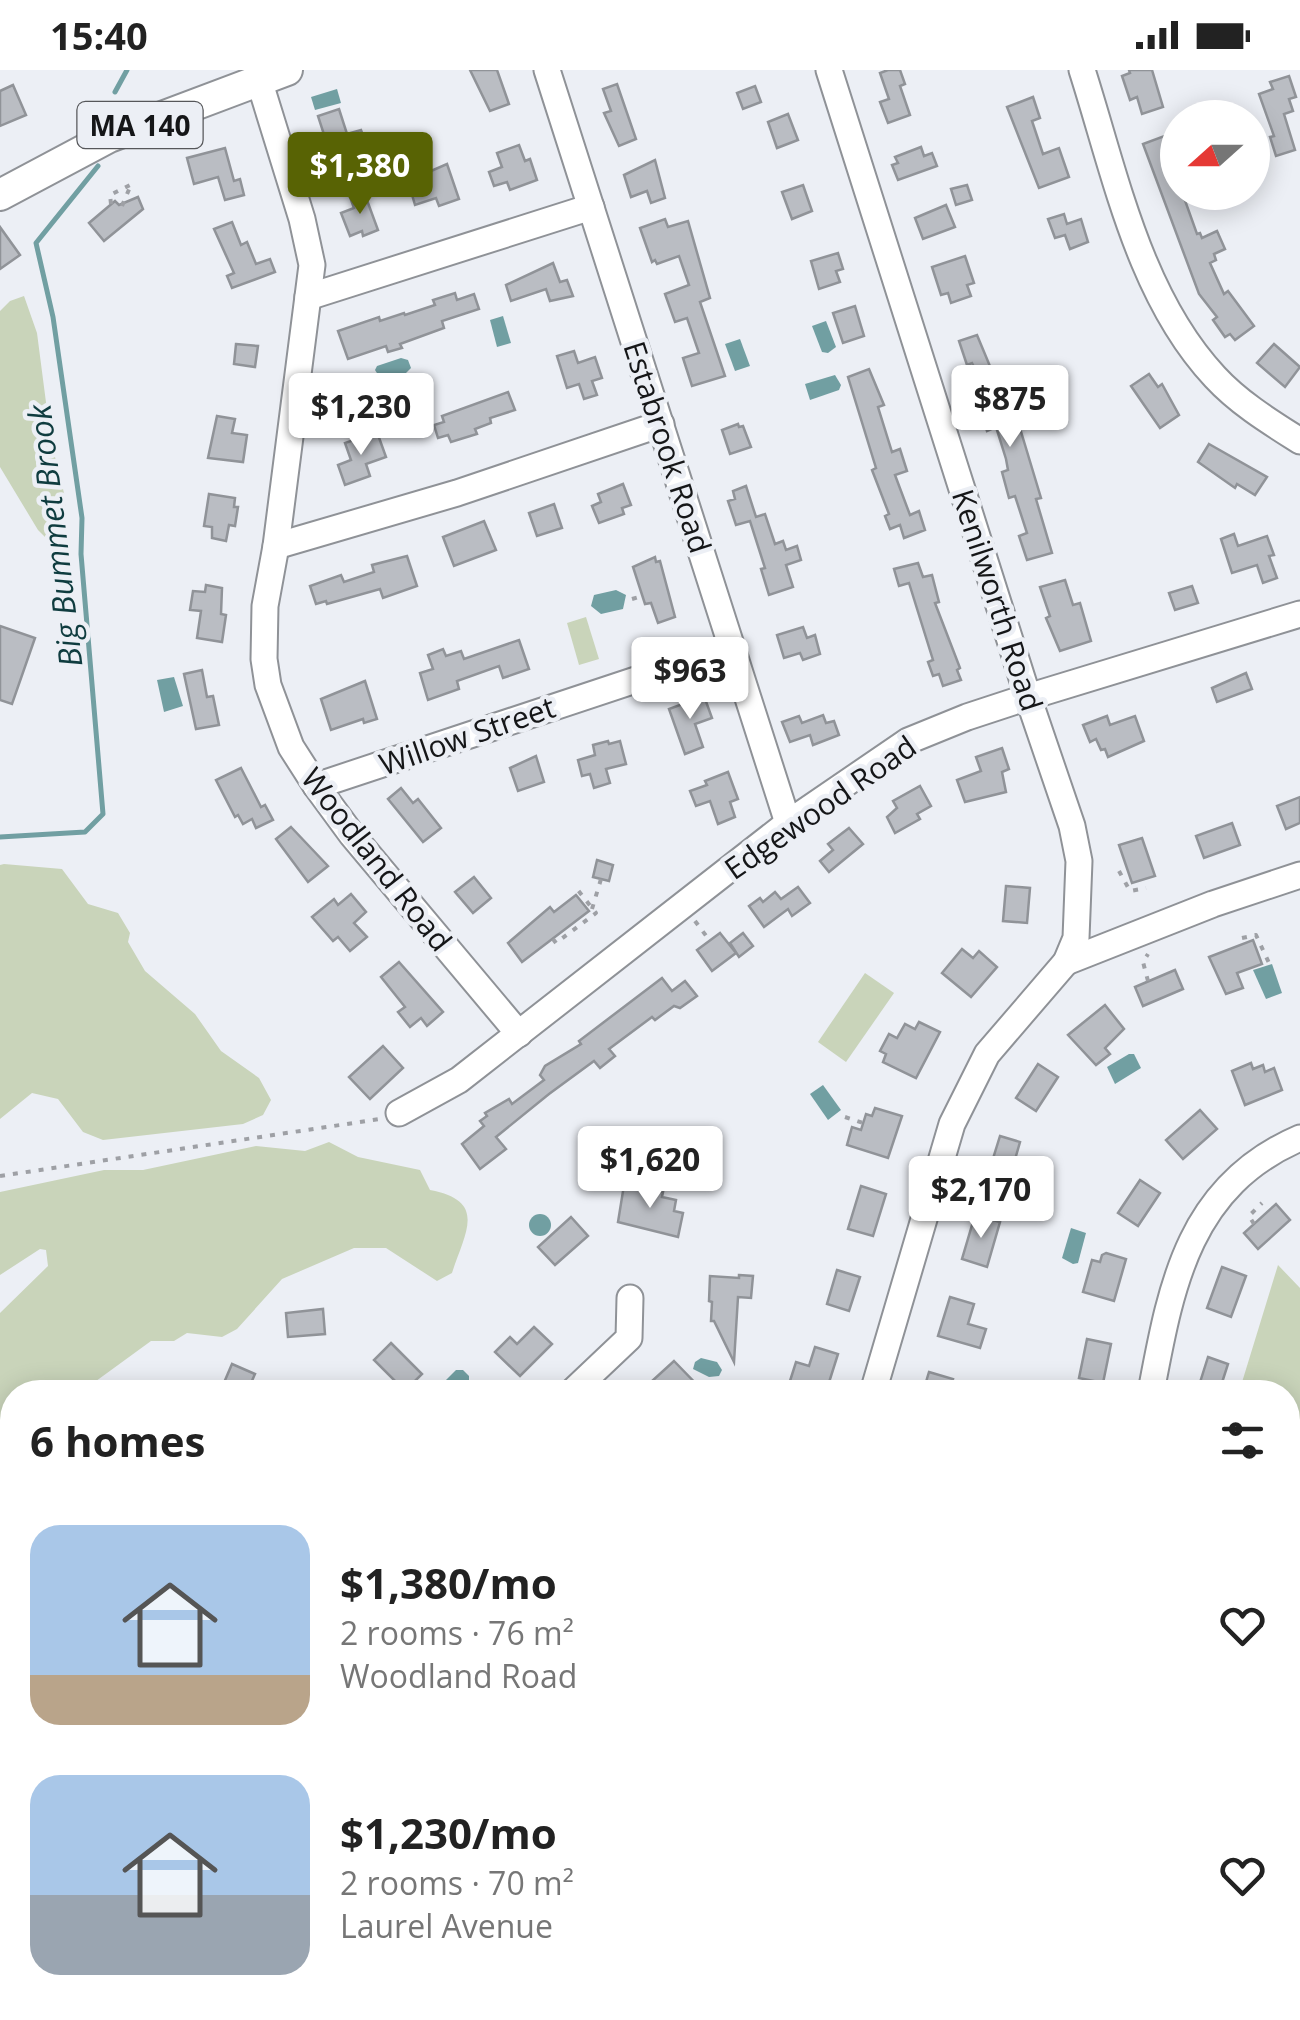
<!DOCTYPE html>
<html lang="en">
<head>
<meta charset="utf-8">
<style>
  :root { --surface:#fff; --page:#f6f6f6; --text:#222; --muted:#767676; --accent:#586304 }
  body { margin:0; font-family:"Open Sans",sans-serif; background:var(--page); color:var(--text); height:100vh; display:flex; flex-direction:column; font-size:38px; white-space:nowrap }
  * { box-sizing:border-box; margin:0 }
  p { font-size:32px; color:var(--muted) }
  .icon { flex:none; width:55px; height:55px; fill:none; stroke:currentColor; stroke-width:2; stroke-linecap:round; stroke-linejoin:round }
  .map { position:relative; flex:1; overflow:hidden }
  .details { position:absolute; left:0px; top:1310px; width:1300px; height:640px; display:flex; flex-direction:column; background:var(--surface); border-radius:40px 40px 0 0; box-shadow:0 5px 25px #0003 }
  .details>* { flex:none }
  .needle { width:65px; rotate:249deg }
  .buttons { position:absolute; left:1160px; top:30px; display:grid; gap:20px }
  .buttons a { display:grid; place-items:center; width:110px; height:110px; border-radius:50%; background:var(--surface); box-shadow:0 5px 25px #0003; font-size:50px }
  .price { position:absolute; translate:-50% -85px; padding:0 22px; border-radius:10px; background:#fff; color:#222; font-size:32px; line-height:65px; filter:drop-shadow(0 2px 5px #0008) }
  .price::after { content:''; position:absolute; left:50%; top:60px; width:30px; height:22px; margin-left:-15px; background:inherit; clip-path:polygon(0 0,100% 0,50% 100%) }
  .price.current { background:var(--accent); color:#fff }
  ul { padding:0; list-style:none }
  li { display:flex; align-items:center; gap:30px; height:250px; padding:0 30px }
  li span { display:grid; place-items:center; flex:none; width:280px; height:200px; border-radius:30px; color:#555 }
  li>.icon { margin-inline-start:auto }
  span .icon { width:120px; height:120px; fill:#fffc; stroke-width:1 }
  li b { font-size:42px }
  h2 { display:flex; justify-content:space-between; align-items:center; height:120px; padding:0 30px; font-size:42px }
  .status { display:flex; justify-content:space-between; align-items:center; height:70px; padding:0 50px; background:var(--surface); direction:ltr }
  .status svg { height:28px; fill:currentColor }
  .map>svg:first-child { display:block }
  .green { fill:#c9d4ba }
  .water { fill:#719fa2 }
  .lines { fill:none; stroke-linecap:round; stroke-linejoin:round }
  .stream { stroke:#719fa2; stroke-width:5 }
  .building { fill:#babdc3; stroke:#909398; stroke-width:2.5 }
  .minor-casing { stroke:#8f9297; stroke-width:29 }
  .major-casing { stroke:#8f9297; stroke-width:34 }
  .path { stroke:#9ea0a5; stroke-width:4; stroke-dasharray:5 8; stroke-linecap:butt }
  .minor { stroke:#fff; stroke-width:25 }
  .major { stroke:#fff; stroke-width:30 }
  .labels { text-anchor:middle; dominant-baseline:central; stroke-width:9; stroke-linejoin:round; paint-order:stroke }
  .shield { fill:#eceff5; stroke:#56575a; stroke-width:2.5 }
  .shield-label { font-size:28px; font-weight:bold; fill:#151618 }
  .street-label { font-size:30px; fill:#151618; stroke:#eceff5 }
  .water-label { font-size:32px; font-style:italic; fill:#0f3c3f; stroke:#eceff5 }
</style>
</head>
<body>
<div class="status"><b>15:40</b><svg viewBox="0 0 49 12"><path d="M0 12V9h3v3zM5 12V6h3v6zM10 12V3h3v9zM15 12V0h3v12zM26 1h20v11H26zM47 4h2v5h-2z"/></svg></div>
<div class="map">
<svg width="1300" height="1950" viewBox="0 0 1300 1950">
  <rect width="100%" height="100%" fill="#eceff5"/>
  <g class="green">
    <polygon points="24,226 37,263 51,371 65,427 67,489 38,460 0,397 0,241 10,231"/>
    <polygon points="586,547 599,589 579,595 567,553"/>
    <polygon points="4,794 62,799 88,834 118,843 130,863 128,872 145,901 195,944 221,981 259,1008 271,1030 263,1045 243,1054 103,1070 83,1062 58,1029 32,1023 0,1049 0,795"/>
    <polygon points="865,903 894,923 846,992 818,972"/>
    <path d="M329,1072L358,1087L420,1100L430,1120C488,1131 465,1162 452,1203L437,1211L386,1178H354L282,1209L237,1259L222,1267L187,1263L174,1271H151L81,1322H12V1356L0,1352V1243L48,1196L46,1180L40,1179L0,1205V1122L104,1100H143L256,1076L305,1081Z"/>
    <polygon points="1278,1195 1300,1218 1300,1616 1288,1641 1288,1322 1239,1322"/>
  </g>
  <g class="water">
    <polygon points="337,19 341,33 315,40 311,27"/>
    <polygon points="503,246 511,273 497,277 490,250"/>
    <polygon points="826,251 836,277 828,283 822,282 812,256"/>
    <polygon points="740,269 750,296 735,301 725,274"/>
    <polygon points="401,288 408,290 411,298 405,304 382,311 375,300 377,296"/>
    <polygon points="835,305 841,315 839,320 810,330 805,314"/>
    <polygon points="616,520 626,525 623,539 601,544 591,536 594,525"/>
    <polygon points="174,607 183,636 164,642 157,610"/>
    <polygon points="1272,894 1282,923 1266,929 1253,900"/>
    <polygon points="1129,984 1134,984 1141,998 1115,1014 1107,997"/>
    <polygon points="823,1015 841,1040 828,1050 810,1024"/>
    <circle cx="540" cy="1155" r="11"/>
    <polygon points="1071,1158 1086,1163 1078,1193 1073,1194 1062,1188"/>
    <polygon points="701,1288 717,1292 722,1300 719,1306 709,1307 693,1299 695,1292"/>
    <polygon points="456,1300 463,1300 469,1306 469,1312 459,1322 440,1322 439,1317"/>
  </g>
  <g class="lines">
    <g class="stream">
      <polyline points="115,22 127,0"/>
      <polyline points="0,767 85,762 103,744 81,484 82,448 53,247 36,173 98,96"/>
    </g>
  </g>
  <g class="building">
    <polygon points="470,0 497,0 509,34 490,41"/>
    <polygon points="888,0 900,0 905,14 900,16 910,45 888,53 880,32 889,29 880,3"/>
    <polygon points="1129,0 1152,0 1163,37 1142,44 1137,27 1130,30 1122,6 1130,3"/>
    <polygon points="1289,6 1296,27 1289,29 1293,41 1284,44 1295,80 1276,86 1270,67 1274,66 1259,24 1273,19 1270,12"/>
    <polygon points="617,14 636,69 619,76 604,43 611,41 603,19"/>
    <polygon points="13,15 26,45 0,56 0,21"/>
    <polygon points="755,16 761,32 743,39 737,23"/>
    <polygon points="1033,27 1040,48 1032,51 1043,84 1059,78 1069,107 1039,118 1007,37"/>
    <polygon points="339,39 347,64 361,60 367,76 349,82 345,68 327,74 318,46"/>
    <polygon points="788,44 798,70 777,78 768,52"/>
    <polygon points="1167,65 1178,94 1178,122 1182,122 1197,164 1200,163 1202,168 1217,161 1225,179 1214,184 1216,190 1210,193 1224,224 1228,221 1254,256 1235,270 1230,264 1225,267 1213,250 1217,247 1199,224 1143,74"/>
    <polygon points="519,75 525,91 530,89 537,110 510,120 507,112 494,116 489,102 502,97 497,83"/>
    <polygon points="921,77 924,86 932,83 937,96 898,110 892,95 898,93 895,87"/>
    <polygon points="225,78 234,111 240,109 244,125 225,130 218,107 194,114 187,88"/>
    <polygon points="655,90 665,128 651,133 647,121 631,127 624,105"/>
    <polygon points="447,94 459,129 439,136 436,128 415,135 408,111"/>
    <polygon points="803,115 812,141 792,149 782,122"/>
    <polygon points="967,115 972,130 956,135 951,119"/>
    <polygon points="364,122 378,160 363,166 362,161 350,166 341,143 354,138 350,127"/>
    <polygon points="138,127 143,139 104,171 89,153 115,131 119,135"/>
    <polygon points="946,135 955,157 923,169 915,148"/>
    <polygon points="1064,144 1067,154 1081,149 1088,172 1070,179 1065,165 1055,168 1048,149"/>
    <polygon points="665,149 668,157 688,151 710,228 700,232 725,306 692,316 683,288 699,283 687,248 675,252 665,224 689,215 679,186 657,194 655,190 652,192 640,158"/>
    <polygon points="232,152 241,175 247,172 256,194 270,189 275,202 232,218 227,206 234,203 214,159"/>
    <polygon points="0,157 20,185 0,199"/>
    <polygon points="838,183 843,199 836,201 840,212 819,219 811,191"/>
    <polygon points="965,186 974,213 967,215 971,226 951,233 948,223 941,225 932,197"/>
    <polygon points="553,193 560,212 567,210 573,226 550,231 546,219 511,231 506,215"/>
    <polygon points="455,223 457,230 474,224 479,239 442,251 444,258 400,274 402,278 388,282 386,276 348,289 338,261 379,247 380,251 404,243 405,245 435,235 433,230"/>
    <polygon points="855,236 864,266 843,273 833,243"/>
    <polygon points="977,265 1004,330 1016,326 1022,343 1016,345 1041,428 1036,429 1052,483 1027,490 1019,466 1027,463 1015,426 1009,428 1002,402 1008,400 1006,389 996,357 987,361 979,336 987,334 979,307 972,293 967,295 959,271"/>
    <polygon points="236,274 258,276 255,297 234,294"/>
    <polygon points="1274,274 1300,297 1285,317 1257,293"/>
    <polygon points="574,281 578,293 595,287 602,308 592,311 597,325 584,329 579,314 567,318 557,286"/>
    <polygon points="869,299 884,335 878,337 892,382 900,379 907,401 895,405 910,445 919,441 925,460 904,468 900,455 890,459 885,446 889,444 872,400 876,398 848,307"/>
    <polygon points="1149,304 1158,317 1162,314 1179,345 1160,358 1131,316"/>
    <polygon points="508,322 515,340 490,348 491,353 475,359 477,364 451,372 448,365 438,368 434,355 444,352 442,346"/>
    <polygon points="217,346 235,349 232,363 247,365 243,392 208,388"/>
    <polygon points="738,354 739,357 743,356 751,377 730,384 722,360"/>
    <polygon points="377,362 386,387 366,394 370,406 345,415 338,395 351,390 345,373"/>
    <polygon points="1209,374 1267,407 1255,425 1237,414 1235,418 1198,392"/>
    <polygon points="623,414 631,435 622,438 624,444 599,453 592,436 601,432 598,424"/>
    <polygon points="746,416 756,447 765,444 775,474 783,471 786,480 797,476 801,490 786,495 793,517 769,525 761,499 765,498 750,451 736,455 728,431 735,429 733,421"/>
    <polygon points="209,424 235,428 234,437 238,437 235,456 229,455 226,471 212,468 212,457 204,456"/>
    <polygon points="554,434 562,458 537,466 529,443"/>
    <polygon points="484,451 496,480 454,496 443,467"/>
    <polygon points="1234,464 1238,476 1267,466 1274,485 1269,486 1277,508 1263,513 1257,495 1232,503 1221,469"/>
    <polygon points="407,486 417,516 383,528 380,519 327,534 326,531 316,534 310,516 341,505 344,512 374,502 372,495"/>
    <polygon points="655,487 656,492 660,491 675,547 658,553 651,533 645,534 633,497"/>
    <polygon points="918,493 923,507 932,505 939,532 935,533 960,598 957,600 961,610 943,616 939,604 933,606 928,592 933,590 909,513 899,516 894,499"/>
    <polygon points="1065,510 1073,535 1080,533 1091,571 1060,581 1046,548 1050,546 1040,517"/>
    <polygon points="206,515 222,518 221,544 226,545 222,572 197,568 201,541 190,540 193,521 205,522"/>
    <polygon points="1192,516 1198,533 1175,540 1169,523"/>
    <polygon points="0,556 35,568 12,634 0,630"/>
    <polygon points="803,557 807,568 815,565 820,584 803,590 800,583 784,588 777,565"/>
    <polygon points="519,570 529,599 503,608 499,596 457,611 459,619 428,630 420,603 433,599 428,585 443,579 446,586 461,581 464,589"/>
    <polygon points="202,600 207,627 213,626 219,655 196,659 184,604"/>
    <polygon points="1246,603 1252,619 1217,632 1212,618"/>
    <polygon points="365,611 377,649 364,653 363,649 331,660 321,629"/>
    <polygon points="704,626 712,648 695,654 703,677 685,684 669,639"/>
    <polygon points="823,645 826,653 834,651 839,665 813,675 810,665 790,672 782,652 799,646 802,653"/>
    <polygon points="1107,646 1110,655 1135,646 1144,671 1108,687 1105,679 1101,680 1096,669 1090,672 1083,655"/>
    <polygon points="608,671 609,674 620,671 626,694 606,699 610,713 594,718 590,704 582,706 578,690 595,685 593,675"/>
    <polygon points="1002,678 1009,699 1002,702 1006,722 965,732 957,710 981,701 976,687"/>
    <polygon points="536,686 544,712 518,721 510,698"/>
    <polygon points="241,698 261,737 265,735 273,750 256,758 252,749 243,754 238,745 235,747 216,710"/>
    <polygon points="728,702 738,729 730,732 735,747 718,754 710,731 696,736 690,721 707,715 705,711"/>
    <polygon points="920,716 931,736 917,744 920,749 895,763 887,747 897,738 893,731"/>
    <polygon points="401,718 413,733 418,729 441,758 423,772 388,729"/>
    <polygon points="1300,727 1300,753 1286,759 1277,736"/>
    <polygon points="1232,753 1240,775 1204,788 1196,766"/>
    <polygon points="291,757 328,796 308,812 276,769"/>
    <polygon points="849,758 863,774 829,802 820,791 833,780 828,774"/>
    <polygon points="1142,768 1155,806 1132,813 1119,775"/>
    <polygon points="597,790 613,795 609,811 593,807"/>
    <polygon points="474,807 491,828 473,843 455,822"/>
    <polygon points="1006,816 1030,818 1027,853 1003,851"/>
    <polygon points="798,817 810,833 792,846 788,839 764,857 749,836 760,828 763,832 775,822 781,829"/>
    <polygon points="351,824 366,842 354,853 367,867 350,881 338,867 333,871 312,847 334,829 338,835"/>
    <polygon points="576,825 589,841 522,892 508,873 550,837 554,842"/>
    <polygon points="720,863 736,883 712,901 697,880"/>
    <polygon points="743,863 753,876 739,887 730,873"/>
    <polygon points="1253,870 1262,894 1237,903 1243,918 1226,924 1209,887"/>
    <polygon points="962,879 973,888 979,881 997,897 971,927 942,903"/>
    <polygon points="399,892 443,942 427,956 421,948 410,957 398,942 405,937 381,907"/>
    <polygon points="1175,900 1183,919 1143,936 1135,917"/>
    <polygon points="662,908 672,921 685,911 697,926 680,938 674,936 655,950 652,947 609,979 615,986 600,998 594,991 549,1024 496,1067 506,1079 480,1099 462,1074 484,1056 480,1051 487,1046 485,1043 509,1029 512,1034 544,1010 540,1005 545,996 581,974 579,971"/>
    <polygon points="1105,935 1124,959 1105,978 1110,984 1096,995 1068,965"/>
    <polygon points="919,952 940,962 916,1008 883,992 886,984 880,981 889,964 897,968 905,954 915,959"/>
    <polygon points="383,976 403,998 370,1029 349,1007"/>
    <polygon points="1251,993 1253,999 1263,995 1265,1002 1274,998 1282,1020 1245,1035 1232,1001"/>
    <polygon points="1038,994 1058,1007 1036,1041 1016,1028"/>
    <polygon points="875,1038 902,1046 888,1088 847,1075 852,1057 861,1060 866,1044 872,1046"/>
    <polygon points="1200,1040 1217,1059 1183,1089 1166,1070"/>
    <polygon points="1000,1066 1020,1072 1008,1114 987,1108"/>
    <polygon points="1140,1110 1160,1123 1138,1156 1118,1143"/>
    <polygon points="624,1115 663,1122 662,1127 676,1130 674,1141 683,1143 678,1167 618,1152"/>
    <polygon points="861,1116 886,1124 873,1166 848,1159"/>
    <polygon points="1276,1134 1290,1150 1258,1179 1244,1163"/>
    <polygon points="975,1145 1000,1152 987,1197 962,1189"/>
    <polygon points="571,1147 588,1166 555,1195 538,1177"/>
    <polygon points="1106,1183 1126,1189 1114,1231 1083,1222 1092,1190 1100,1192 1102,1185"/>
    <polygon points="1222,1197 1246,1206 1231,1247 1207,1238"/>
    <polygon points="837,1200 860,1207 849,1241 827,1234"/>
    <polygon points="739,1205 753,1206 751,1228 738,1227 734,1292 714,1251 711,1251 712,1232 709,1231 710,1206 739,1208"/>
    <polygon points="950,1227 974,1234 968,1254 986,1259 980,1278 938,1266"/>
    <polygon points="323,1239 325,1264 288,1267 286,1243"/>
    <polygon points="534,1257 552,1274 520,1306 495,1282 510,1267 517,1274"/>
    <polygon points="1087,1269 1111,1274 1103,1313 1079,1308"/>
    <polygon points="391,1273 422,1304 405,1321 374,1290"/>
    <polygon points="815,1277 838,1284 826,1322 790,1311 796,1292 809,1296"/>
    <polygon points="1208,1287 1228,1294 1219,1322 1197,1322"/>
    <polygon points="674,1291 704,1322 640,1322"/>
    <polygon points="232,1294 255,1304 247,1322 220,1322"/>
    <polygon points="929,1302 953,1309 949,1322 923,1322"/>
  </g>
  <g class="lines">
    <defs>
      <g id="minor">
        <polyline points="547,0 788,753"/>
        <polyline points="829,0 1028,627 1072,756 1079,791 1076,868 1066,892 987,984 952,1054 873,1322"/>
        <path d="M1082,0C1115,103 1139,226 1215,307C1239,333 1270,352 1300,371"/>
        <polyline points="259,10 302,149 312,195 276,476 265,536 264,589 268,615 291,677 316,716 352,765 519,964"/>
        <polyline points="308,227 591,137"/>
        <polyline points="276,476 457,423 661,354"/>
        <polyline points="316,716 732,578"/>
        <polyline points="1066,892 1213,834 1300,805"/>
        <polyline points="399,1043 459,1010 788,753 908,671 967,647 1028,627 1300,544"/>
        <polyline points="572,1322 629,1268 630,1228"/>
        <path d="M1151,1322C1171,1216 1188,1116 1300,1068"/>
        <polyline points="5,1939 57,1950"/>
        <polyline points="522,1950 523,1938"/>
        <polyline points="941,1950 946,1938"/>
        <polyline points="1164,1950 1169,1938"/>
      </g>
      <polyline id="major" points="0,125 109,67 287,0"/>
    </defs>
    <use href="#minor" class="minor-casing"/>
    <use href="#major" class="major-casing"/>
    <g class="path">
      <polyline points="111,134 110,125 130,115"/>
      <polyline points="122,136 130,117"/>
      <polyline points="632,529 642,526"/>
      <polyline points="1119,801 1130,821 1146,818"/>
      <polyline points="592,839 601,809"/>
      <polyline points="695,851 710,871"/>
      <polyline points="1242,868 1256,865 1269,893"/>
      <polyline points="553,869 556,873 596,843 577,819"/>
      <polyline points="1148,911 1143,892 1148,884"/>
      <polyline points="845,1047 863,1053"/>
      <polyline points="0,1106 380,1049"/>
      <polyline points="1254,1154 1249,1146 1262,1133"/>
      <polyline points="1118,1946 1128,1950"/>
    </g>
    <use href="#minor" class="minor"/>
    <use href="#major" class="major"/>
  </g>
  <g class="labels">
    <rect class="shield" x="77.5" y="32" width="125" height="46" rx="8"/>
    <g class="shield-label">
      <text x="140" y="55">MA 140</text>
    </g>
    <g class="street-label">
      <text transform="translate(668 377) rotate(72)">Estabrook Road</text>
      <text transform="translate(998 530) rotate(72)">Kenilworth Road</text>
      <text transform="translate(467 665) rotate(-19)">Willow Street</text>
      <text transform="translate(820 737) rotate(-35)">Edgewood Road</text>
      <text transform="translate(377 789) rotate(52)">Woodland Road</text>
    </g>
    <g class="water-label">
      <text transform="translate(54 466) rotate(-97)">Big Bummet Brook</text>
    </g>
  </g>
</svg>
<div class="buttons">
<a><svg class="needle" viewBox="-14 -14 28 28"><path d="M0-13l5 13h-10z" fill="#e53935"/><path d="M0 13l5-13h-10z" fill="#767676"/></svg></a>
</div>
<b class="price current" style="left:360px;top:147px">$1,380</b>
<b class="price" style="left:1010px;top:380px">$875</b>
<b class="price" style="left:361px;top:388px">$1,230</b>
<b class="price" style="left:690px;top:652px">$963</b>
<b class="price" style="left:650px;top:1141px">$1,620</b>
<b class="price" style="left:981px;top:1171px">$2,170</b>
<section class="details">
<h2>6 homes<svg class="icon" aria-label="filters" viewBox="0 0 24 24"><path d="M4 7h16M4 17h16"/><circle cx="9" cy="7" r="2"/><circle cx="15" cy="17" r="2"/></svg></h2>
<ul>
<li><span style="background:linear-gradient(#a9c7e8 75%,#b9a48a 0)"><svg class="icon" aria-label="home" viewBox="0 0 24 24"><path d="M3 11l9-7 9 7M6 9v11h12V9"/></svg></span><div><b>$1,380/mo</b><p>2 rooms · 76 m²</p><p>Woodland Road</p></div><svg class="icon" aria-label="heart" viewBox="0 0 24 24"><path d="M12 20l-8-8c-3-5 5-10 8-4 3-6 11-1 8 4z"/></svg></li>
<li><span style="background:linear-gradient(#a9c7e8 60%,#9aa5b1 0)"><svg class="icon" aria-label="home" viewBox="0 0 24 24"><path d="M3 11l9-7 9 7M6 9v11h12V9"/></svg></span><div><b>$1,230/mo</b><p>2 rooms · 70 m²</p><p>Laurel Avenue</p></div><svg class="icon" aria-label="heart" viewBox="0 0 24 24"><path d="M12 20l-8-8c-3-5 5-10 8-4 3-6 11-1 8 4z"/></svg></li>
</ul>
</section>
</div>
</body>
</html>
